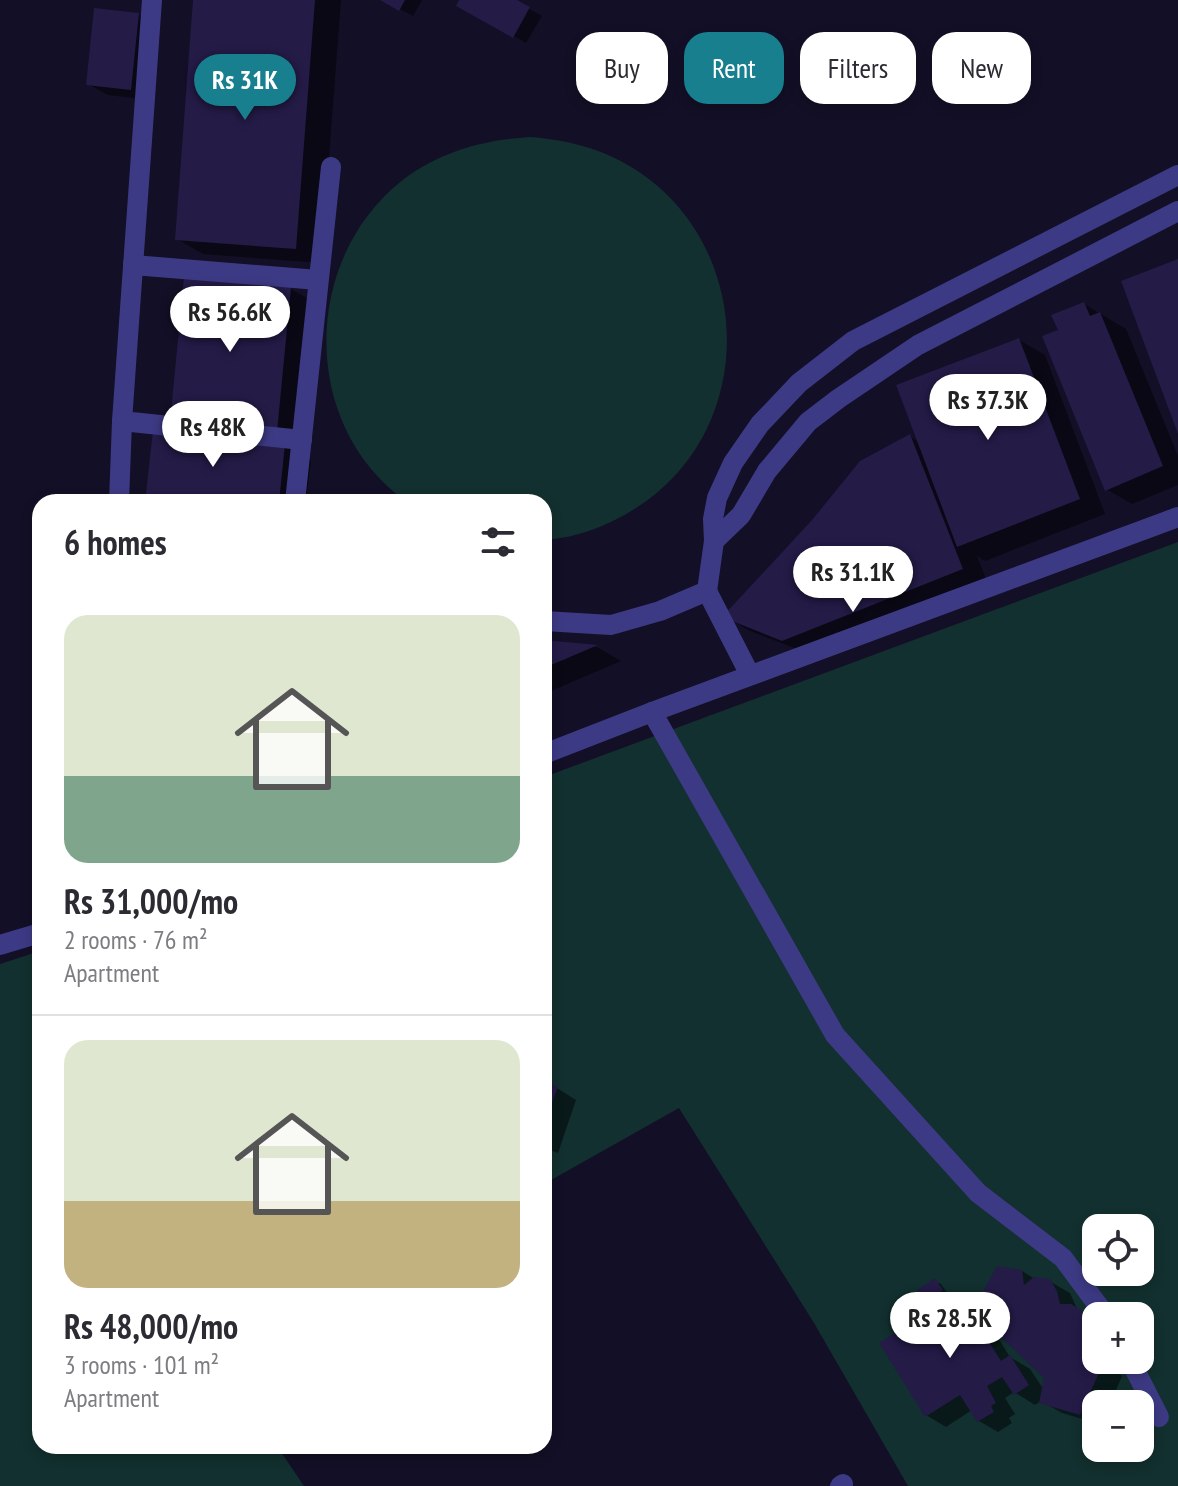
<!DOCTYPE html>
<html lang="en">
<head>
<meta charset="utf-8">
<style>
  :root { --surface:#fff; --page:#f7f7f7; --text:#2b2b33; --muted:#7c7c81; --line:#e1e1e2; --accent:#187f8f }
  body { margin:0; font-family:"PT Sans Narrow",sans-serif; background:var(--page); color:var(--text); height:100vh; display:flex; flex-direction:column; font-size:30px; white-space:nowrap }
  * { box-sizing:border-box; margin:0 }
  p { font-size:26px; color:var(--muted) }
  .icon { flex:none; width:44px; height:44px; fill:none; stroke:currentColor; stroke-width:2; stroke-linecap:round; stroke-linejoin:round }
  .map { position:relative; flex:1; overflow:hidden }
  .panel { position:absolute; left:32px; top:494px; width:520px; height:960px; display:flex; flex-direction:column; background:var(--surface); border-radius:24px; box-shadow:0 4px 12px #0003 }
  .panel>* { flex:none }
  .banner { position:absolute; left:576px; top:32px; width:482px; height:72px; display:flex; gap:16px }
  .tools { position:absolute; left:1082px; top:1214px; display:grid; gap:16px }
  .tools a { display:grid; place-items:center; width:72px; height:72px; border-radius:16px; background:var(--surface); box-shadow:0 4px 12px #0003; font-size:40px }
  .price { position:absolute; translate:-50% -68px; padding:0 18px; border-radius:28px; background:#fff; color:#222; font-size:26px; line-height:52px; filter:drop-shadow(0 2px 4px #0008) }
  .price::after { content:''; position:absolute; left:50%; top:48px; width:24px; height:18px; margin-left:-12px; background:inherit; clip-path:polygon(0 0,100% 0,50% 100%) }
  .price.current { background:var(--accent); color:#fff }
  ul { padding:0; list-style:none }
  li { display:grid; align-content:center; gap:16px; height:424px; padding:0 32px }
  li+li { border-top:2px solid var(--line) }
  li span { display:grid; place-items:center; height:248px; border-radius:24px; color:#555 }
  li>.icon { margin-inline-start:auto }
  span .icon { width:144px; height:144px; fill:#fffc; stroke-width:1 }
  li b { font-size:34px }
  h2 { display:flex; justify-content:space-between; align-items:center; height:96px; padding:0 32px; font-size:34px }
  .chip { padding:0 28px; border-radius:24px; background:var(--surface); box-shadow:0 4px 12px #0003; font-size:28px; line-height:72px }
  .chip.current { background:var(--accent); color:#fff }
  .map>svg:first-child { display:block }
  .green { fill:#12302f; fill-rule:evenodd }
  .shadow { fill:#0007; fill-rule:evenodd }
  .building { fill:#241b47 }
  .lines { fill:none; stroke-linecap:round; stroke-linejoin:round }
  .minor { stroke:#3d3a85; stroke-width:20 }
</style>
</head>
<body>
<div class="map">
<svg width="1178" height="1486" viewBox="0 0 1178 1486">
  <rect width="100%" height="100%" fill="#130f26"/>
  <g class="green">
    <path d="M530,137C567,140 601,148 633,168C752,242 760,420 645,502C615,523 580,538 544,540V502H407C299,426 301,258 404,179C442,151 484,140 530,137Z"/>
    <path d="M1178,542V1486H908L814,1323L679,1108L544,1184V777ZM1096,1228H1140V1272H1096ZM1096,1316H1140V1360H1096ZM1096,1404H1140V1448H1096Z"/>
    <polygon points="40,951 40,1446 277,1446 304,1486 0,1486 0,964"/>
  </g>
  <g class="shadow">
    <polygon points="195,0 341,0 321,263 203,254 177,239"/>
    <polygon points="383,0 422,0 413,16"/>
    <polygon points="461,0 513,0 542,16 526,43 459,5"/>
    <polygon points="138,14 158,26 150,100 108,95 88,84"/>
    <polygon points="291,289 317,304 302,446 282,444 311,461 306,502 147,502"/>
    <polygon points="1084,304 1126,329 1178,456 1178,485 1132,504 1106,489 1060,331"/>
    <polygon points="1019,340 1045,355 1105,514 985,561 977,556 988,584 810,654 750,631 725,616 910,437 919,442"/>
    <polygon points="544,642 597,647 621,661 544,694"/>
    <polygon points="544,1084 557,1088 576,1100 558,1153 544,1148"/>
    <path d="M1022,1271L1035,1279L1049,1281L1070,1293L1078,1311L1096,1321V1360H1103L1122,1376L1110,1404H1096V1423L1062,1413L1041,1401L1035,1405L1014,1392L1005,1398L1015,1414L1009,1418L1012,1423L998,1432L979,1421L972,1410L946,1427L926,1415L958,1295L978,1306L988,1322ZM991,1327L1046,1378L1044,1390L1030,1369L1010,1357Z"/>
    <polygon points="935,1281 941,1284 948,1294 932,1304 927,1300"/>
  </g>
  <g class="building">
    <polygon points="193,0 315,0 296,249 175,240"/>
    <polygon points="380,0 405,0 399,11"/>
    <polygon points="459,0 517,0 530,7 513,38 456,6"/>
    <polygon points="94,8 139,13 131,90 86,85"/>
    <polygon points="1178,259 1178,434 1121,281"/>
    <polygon points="184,277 291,287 277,432 170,422"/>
    <polygon points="1084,302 1090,316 1100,312 1163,466 1105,491 1042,336 1058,330 1051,315"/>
    <polygon points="1019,338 1080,499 957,547 896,385"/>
    <polygon points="153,430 285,444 279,502 145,502"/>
    <polygon points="910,434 963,569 782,641 722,617 812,520 860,461"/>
    <polygon points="544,640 598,645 544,668"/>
    <polygon points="544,1082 558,1087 544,1123"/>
    <polygon points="997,1266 1022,1270 1024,1285 1034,1277 1050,1279 1057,1291 1060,1304 1071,1304 1081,1310 1089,1320 1082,1346 1096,1358 1096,1360 1103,1364 1080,1415 1039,1403 1044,1378 987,1324 980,1297"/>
    <polygon points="935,1278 943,1290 925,1302 917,1290"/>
    <polygon points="958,1293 1001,1361 1010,1355 1029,1385 1014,1395 1002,1377 987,1386 996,1403 991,1406 994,1412 977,1422 960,1395 925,1417 879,1343"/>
  </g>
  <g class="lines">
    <g class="minor">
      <polyline points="152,0 122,421 302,440"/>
      <polyline points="133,265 318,280"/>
      <polyline points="119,502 122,421"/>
      <polyline points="295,502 331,167"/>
      <polyline points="714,541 741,515 767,471 808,422 838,399 918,345 1178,211"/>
      <polyline points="707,591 750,675"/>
      <polyline points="544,621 611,625 660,611 707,591 714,541 713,519 717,498 733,463 760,424 799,383 853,341 1178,175"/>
      <polyline points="652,712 835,1035 978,1193 1063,1258 1106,1316"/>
      <polyline points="544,754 652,712 1178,517"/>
      <polyline points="0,945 40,933"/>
      <polyline points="1130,1360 1159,1417"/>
      <polyline points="840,1486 843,1484"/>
    </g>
  </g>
</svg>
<div class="tools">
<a><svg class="icon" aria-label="locate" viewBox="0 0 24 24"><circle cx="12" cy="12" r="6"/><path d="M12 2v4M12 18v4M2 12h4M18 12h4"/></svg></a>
<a>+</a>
<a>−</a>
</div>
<b class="price current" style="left:245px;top:122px">Rs 31K</b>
<b class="price" style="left:230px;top:354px">Rs 56.6K</b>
<b class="price" style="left:988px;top:442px">Rs 37.3K</b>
<b class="price" style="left:213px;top:469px">Rs 48K</b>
<b class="price" style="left:853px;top:614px">Rs 31.1K</b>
<b class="price" style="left:950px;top:1360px">Rs 28.5K</b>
<div class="banner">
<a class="chip">Buy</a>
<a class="chip current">Rent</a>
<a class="chip">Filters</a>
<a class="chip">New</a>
</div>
<section class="panel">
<h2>6 homes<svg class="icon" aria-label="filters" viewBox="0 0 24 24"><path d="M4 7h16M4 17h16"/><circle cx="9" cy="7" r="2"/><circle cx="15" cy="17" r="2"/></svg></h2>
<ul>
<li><span style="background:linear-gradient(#dfe7d0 65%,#7fa58c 0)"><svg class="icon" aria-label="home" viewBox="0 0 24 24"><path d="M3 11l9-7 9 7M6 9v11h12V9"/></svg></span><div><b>Rs 31,000/mo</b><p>2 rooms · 76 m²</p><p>Apartment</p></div></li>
<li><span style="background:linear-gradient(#dfe7d0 65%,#c2b280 0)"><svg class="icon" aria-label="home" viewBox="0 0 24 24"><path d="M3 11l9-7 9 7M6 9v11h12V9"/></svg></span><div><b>Rs 48,000/mo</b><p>3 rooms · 101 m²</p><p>Apartment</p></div></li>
</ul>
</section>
</div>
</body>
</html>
